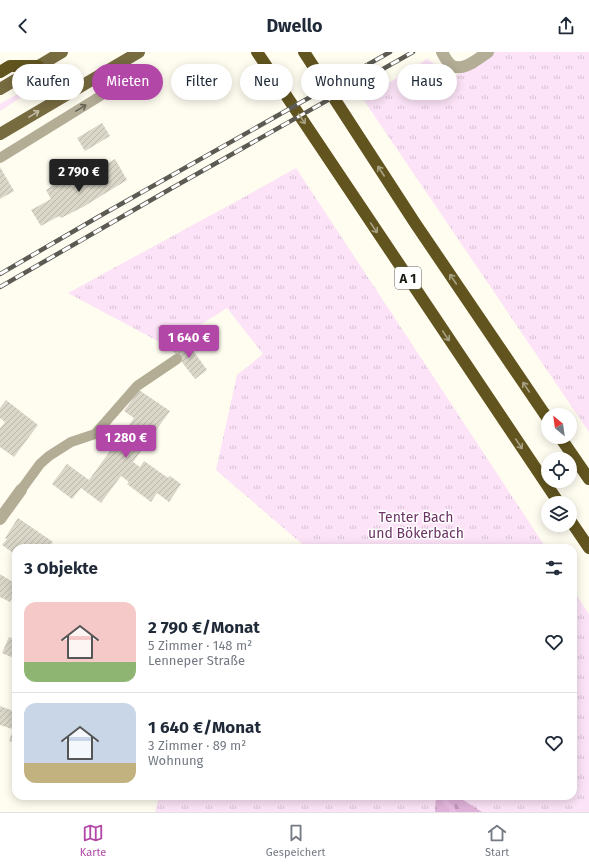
<!DOCTYPE html>
<html lang="de">
<head>
<meta charset="utf-8">
<style>
  :root { --surface:#fff; --page:#f6f6f7; --text:#1f2937; --muted:#747a83; --line:#e0e1e3; --accent:#b247a7 }
  body { margin:0; font-family:"Fira Sans",sans-serif; background:var(--page); color:var(--text); height:100vh; display:flex; flex-direction:column; font-size:15px; white-space:nowrap }
  * { box-sizing:border-box; margin:0 }
  p { font-size:13px; color:var(--muted) }
  .icon { flex:none; width:22px; height:22px; fill:none; stroke:currentColor; stroke-width:2; stroke-linecap:round; stroke-linejoin:round }
  .map { position:relative; flex:1; overflow:hidden }
  .sheet { position:absolute; left:12px; top:492px; width:565px; height:256px; display:flex; flex-direction:column; background:var(--surface); border-radius:12px; box-shadow:0 2px 10px #0003 }
  .sheet>* { flex:none }
  .top-card { position:absolute; left:12px; top:12px; width:565px; height:36px; display:flex; gap:8px }
  .needle { width:26px; rotate:331deg }
  .buttons { position:absolute; left:541px; top:356px; display:grid; gap:8px }
  .buttons a { display:grid; place-items:center; width:36px; height:36px; border-radius:50%; background:var(--surface); box-shadow:0 2px 10px #0003; font-size:20px }
  .price { position:absolute; translate:-50% -34px; padding:0 9px; border-radius:4px; background:var(--accent); color:#fff; font-size:13px; line-height:26px; filter:drop-shadow(0 1px 2px #0008) }
  .price::after { content:''; position:absolute; left:50%; top:24px; width:12px; height:9px; margin-left:-6px; background:inherit; clip-path:polygon(0 0,100% 0,50% 100%) }
  .price.selected { background:#222; color:#fff }
  ul { padding:0; list-style:none }
  li { display:flex; align-items:center; gap:12px; height:100px; padding:0 12px }
  li+li { border-top:1px solid var(--line) }
  li span { display:grid; place-items:center; flex:none; width:112px; height:80px; border-radius:12px; color:#555 }
  li>.icon { margin-inline-start:auto }
  span .icon { width:48px; height:48px; fill:#fffc; stroke-width:1 }
  li b { font-size:17px }
  h2 { display:flex; justify-content:space-between; align-items:center; height:48px; padding:0 12px; font-size:17px }
  .chip { padding:0 14px; border-radius:18px; background:var(--surface); box-shadow:0 2px 10px #0003; font-size:14px; line-height:36px }
  .chip.selected { background:var(--accent); color:#fff }
  header { display:flex; justify-content:space-between; align-items:center; height:52px; padding:0 12px; background:var(--surface); font-size:18px; font-weight:700 }
  .dock { display:flex; justify-content:space-around; align-items:center; height:56px; border-top:1px solid var(--line); background:var(--surface); font-size:11px; color:var(--muted) }
  .dock a { display:grid; justify-items:center; gap:2px }
  .dock .selected { color:var(--accent) }
  .map>svg:first-child { display:block }
  .grass { fill:url(#grass-tufts) }
  .forest { fill:url(#forest-firs) }
  .lines { fill:none; stroke-linecap:round; stroke-linejoin:round }
  .stream { stroke:#eabce3; stroke-width:5.5 }
  .building { fill:url(#building-hatch) }
  .service { stroke:#b3ad96; stroke-width:10 }
  .minor { stroke:#b3ad96; stroke-width:12 }
  .primary { stroke:#776b40; stroke-width:12 }
  .motorway { stroke:#61541f; stroke-width:12 }
  .rail-casing { stroke:#5b5a53; stroke-width:4.5 }
  .rail { stroke:#fff; stroke-width:3; stroke-dasharray:9; stroke-linecap:butt }
  .oneway { stroke:#666355 }
  .oneway2 { stroke:#c2bca9 }
  .oneway3 { stroke:#a8a184 }
  .labels { text-anchor:middle; dominant-baseline:central; stroke-width:3; stroke-linejoin:round; paint-order:stroke }
  .shield { fill:#fff; stroke:#5f5e5a; stroke-width:1 }
  .shield-label { font-size:13px; font-weight:bold; fill:#1a1914 }
  .park-label { font-size:14px; fill:#6b3465; stroke:#fff }
</style>
</head>
<body>
<header><svg class="icon" aria-label="back" viewBox="0 0 24 24"><path d="M15 5l-7 7 7 7"/></svg>Dwello<svg class="icon" aria-label="share" viewBox="0 0 24 24"><path d="M12 15V3M7 8l5-5 5 5M5 13v7h14v-7"/></svg></header>
<div class="map">
<svg width="589" height="760" viewBox="0 0 589 760">
  <defs>
    <pattern id="grass-tufts" width="24" height="20" patternUnits="userSpaceOnUse"><rect width="24" height="20" fill="#fce3f7"/><path d="M3 7l-1-3M5 7V3M7 7l1-3M15 17l-1-3M17 17v-4M19 17l1-3" fill="none" stroke="#d7c2d3"/></pattern>
    <pattern id="forest-firs" width="22" height="20" patternUnits="userSpaceOnUse"><rect width="22" height="20" fill="#e1b3da"/><path d="M5 1l3.5 6h-7zM16 11l3.5 6h-7z" fill="#c099ba"/></pattern>
    <pattern id="building-hatch" width="6" height="6" patternUnits="userSpaceOnUse"><rect width="6" height="6" fill="#dad6c8"/><path d="M-1 1l2-2M0 6l6-6M5 7l2-2" fill="none" stroke="#bab7ab"/></pattern>
  </defs>
  <rect width="100%" height="100%" fill="#fffcf0"/>
  <g class="grass">
    <polygon points="494,0 589,0 589,380 363,47 427,7 454,25"/>
    <polygon points="26,37 28,41 0,59 0,52"/>
    <polygon points="296,116 546,496 307,496 216,418 237,323 263,302 227,256 167,294 68,241 237,149"/>
    <polygon points="573,538 589,562 589,760 155,760 159,744 573,744"/>
  </g>
  <polygon class="forest" points="436,744 457,744 482,760 435,760"/>
  <g class="lines">
    <polyline class="stream" points="446,744 446,751 452,756 453,760"/>
  </g>
  <g class="building">
    <polygon points="102,71 110,84 85,99 77,86"/>
    <polygon points="115,107 127,128 83,155 61,166 59,164 41,174 31,158 51,147 46,138 67,125 72,134"/>
    <polygon points="0,115 14,139 0,147"/>
    <polygon points="184,286 207,318 195,327 171,296"/>
    <polygon points="139,338 170,359 133,410 140,415 144,409 168,426 170,424 181,432 169,450 157,441 151,450 127,432 129,430 121,424 101,451 81,436 72,447 52,432 67,412 89,428 134,366 124,359"/>
    <polygon points="6,348 38,373 14,405 0,395 0,376 5,370 0,366 0,356"/>
    <polygon points="18,466 53,490 48,496 16,496 16,503 2,493 7,487 5,486"/>
    <polygon points="0,522 16,532 16,538 10,550 0,545"/>
    <polygon points="9,585 16,588 16,607 2,601"/>
    <polygon points="0,654 16,660 16,672 14,672 12,677 0,673"/>
    <polygon points="12,681 16,683 16,692 9,689"/>
  </g>
  <g class="lines">
    <g class="service">
      <polyline points="0,106 110,38 100,23"/>
      <polyline points="21,438 40,412 49,404 71,390 95,382 137,334 177,307"/>
    </g>
    <g class="minor">
      <path d="M442,0C444,4 447,10 451,13C462,21 479,6 488,0"/>
      <polyline points="0,467 21,438"/>
    </g>
    <g class="primary">
      <polyline points="0,37 62,0"/>
      <polyline points="0,82 139,0"/>
    </g>
    <g class="motorway">
      <polyline points="257,0 559,451"/>
      <polyline points="304,0 415,171 548,367"/>
      <polyline points="0,20 10,14 38,14"/>
      <polyline points="560,385 589,427"/>
      <polyline points="570,468 589,496"/>
    </g>
    <defs>
      <g id="rail">
        <polyline points="0,222 98,165 390,0"/>
        <polyline points="0,235 172,136 413,0"/>
      </g>
    </defs>
    <use href="#rail" class="rail-casing"/>
    <use href="#rail" class="rail"/>
  </g>
  <defs><path id="oneway-shaft" d="M-6 0H5M1.5-3L5.5 0L1.5 3" fill="none" stroke-width="1.6" stroke-linecap="round" stroke-linejoin="round"/></defs>
  <use class="oneway" href="#oneway-shaft" transform="translate(81 56) rotate(-31)"/>
  <use class="oneway2" href="#oneway-shaft" transform="translate(34 62) rotate(-31)"/>
  <g class="oneway3">
    <use href="#oneway-shaft" transform="translate(302 67) rotate(56)"/>
    <use href="#oneway-shaft" transform="translate(381 119) rotate(-123)"/>
    <use href="#oneway-shaft" transform="translate(374 176) rotate(56)"/>
    <use href="#oneway-shaft" transform="translate(453 227) rotate(-124)"/>
    <use href="#oneway-shaft" transform="translate(446 284) rotate(56)"/>
    <use href="#oneway-shaft" transform="translate(526 335) rotate(-124)"/>
    <use href="#oneway-shaft" transform="translate(519 392) rotate(56)"/>
  </g>
  <g class="labels">
    <rect class="shield" x="395" y="215" width="26" height="22" rx="3"/>
    <g class="shield-label">
      <text x="408" y="226">A 1</text>
    </g>
    <g class="park-label">
      <text x="416" y="465">Tenter Bach<tspan x="416" dy="16">und Bökerbach</tspan></text>
    </g>
  </g>
</svg>
<div class="buttons">
<a><svg class="needle" viewBox="-14 -14 28 28"><path d="M0-13l5 13h-10z" fill="#e53935"/><path d="M0 13l5-13h-10z" fill="#747a83"/></svg></a>
<a><svg class="icon" aria-label="locate" viewBox="0 0 24 24"><circle cx="12" cy="12" r="6"/><path d="M12 2v4M12 18v4M2 12h4M18 12h4"/></svg></a>
<a><svg class="icon" aria-label="layers" viewBox="0 0 24 24"><path d="M12 4l9 5-9 5-9-5zM3 14l9 5 9-5"/></svg></a>
</div>
<b class="price selected" style="left:79px;top:141px">2 790 €</b>
<b class="price" style="left:189px;top:307px">1 640 €</b>
<b class="price" style="left:126px;top:407px">1 280 €</b>
<div class="top-card">
<a class="chip">Kaufen</a>
<a class="chip selected">Mieten</a>
<a class="chip">Filter</a>
<a class="chip">Neu</a>
<a class="chip">Wohnung</a>
<a class="chip">Haus</a>
</div>
<section class="sheet">
<h2>3 Objekte<svg class="icon" aria-label="filters" viewBox="0 0 24 24"><path d="M4 7h16M4 17h16"/><circle cx="9" cy="7" r="2"/><circle cx="15" cy="17" r="2"/></svg></h2>
<ul>
<li><span style="background:linear-gradient(#f6c9c9 75%,#8fb573 0)"><svg class="icon" aria-label="home" viewBox="0 0 24 24"><path d="M3 11l9-7 9 7M6 9v11h12V9"/></svg></span><div><b>2 790 €/Monat</b><p>5 Zimmer · 148 m²</p><p>Lenneper Straße</p></div><svg class="icon" aria-label="heart" viewBox="0 0 24 24"><path d="M12 20l-8-8c-3-5 5-10 8-4 3-6 11-1 8 4z"/></svg></li>
<li><span style="background:linear-gradient(#c9d6e8 75%,#c2b280 0)"><svg class="icon" aria-label="home" viewBox="0 0 24 24"><path d="M3 11l9-7 9 7M6 9v11h12V9"/></svg></span><div><b>1 640 €/Monat</b><p>3 Zimmer · 89 m²</p><p>Wohnung</p></div><svg class="icon" aria-label="heart" viewBox="0 0 24 24"><path d="M12 20l-8-8c-3-5 5-10 8-4 3-6 11-1 8 4z"/></svg></li>
</ul>
</section>
</div>
<nav class="dock">
<a class="selected"><svg class="icon" aria-label="map" viewBox="0 0 24 24"><path d="M3 6l6-2 6 2 6-2v14l-6 2-6-2-6 2zM9 4v14M15 6v14"/></svg>Karte</a>
<a><svg class="icon" aria-label="saved" viewBox="0 0 24 24"><path d="M7 4h10v16l-5-4-5 4z"/></svg>Gespeichert</a>
<a><svg class="icon" aria-label="home" viewBox="0 0 24 24"><path d="M3 11l9-7 9 7M6 9v11h12V9"/></svg>Start</a>
</nav>
</body>
</html>
